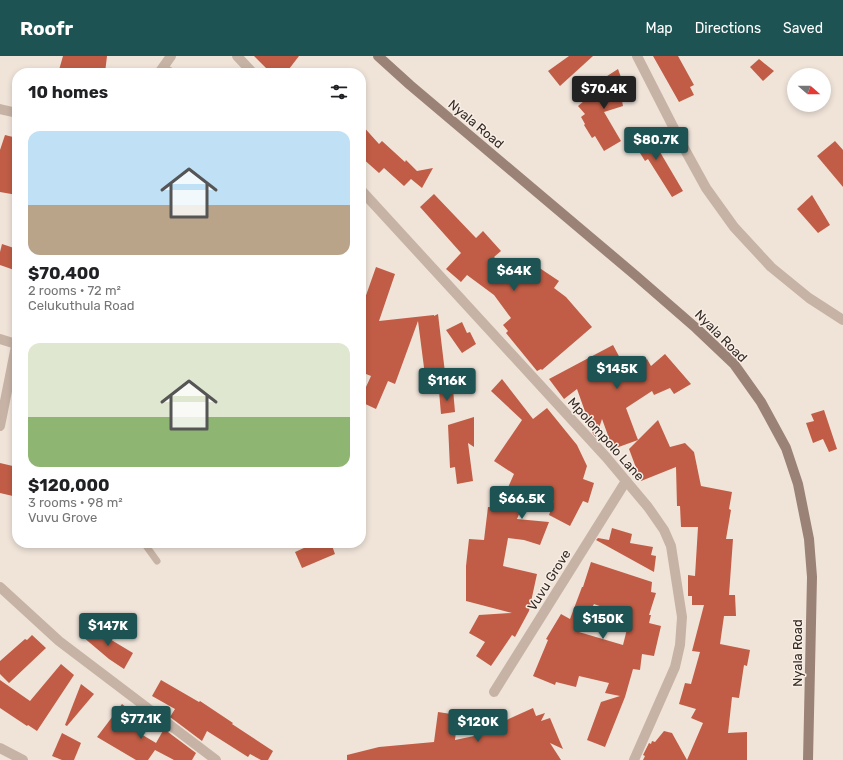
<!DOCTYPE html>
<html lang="en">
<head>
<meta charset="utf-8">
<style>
  :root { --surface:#fff; --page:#f2f2f2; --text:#202124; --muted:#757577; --accent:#1e5353 }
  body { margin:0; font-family:Rubik,sans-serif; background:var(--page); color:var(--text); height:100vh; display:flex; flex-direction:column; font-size:15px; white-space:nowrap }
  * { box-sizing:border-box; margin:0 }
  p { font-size:13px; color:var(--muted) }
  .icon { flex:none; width:22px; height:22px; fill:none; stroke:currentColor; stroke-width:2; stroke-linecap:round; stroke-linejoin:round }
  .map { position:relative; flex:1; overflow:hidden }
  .details { position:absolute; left:12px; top:12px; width:354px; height:480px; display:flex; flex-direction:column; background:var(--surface); border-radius:16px; box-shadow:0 2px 6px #0003 }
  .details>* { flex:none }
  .needle { width:26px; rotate:110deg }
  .controls { position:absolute; left:787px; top:12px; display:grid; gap:8px }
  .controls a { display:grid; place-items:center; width:44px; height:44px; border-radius:50%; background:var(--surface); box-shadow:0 2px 6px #0003; font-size:20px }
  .price { position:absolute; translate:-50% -34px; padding:0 9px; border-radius:4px; background:var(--accent); color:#fff; font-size:13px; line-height:26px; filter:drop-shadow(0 1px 2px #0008) }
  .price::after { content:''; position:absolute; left:50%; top:24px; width:12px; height:9px; margin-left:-6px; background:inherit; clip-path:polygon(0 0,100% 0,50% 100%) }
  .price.on { background:#222; color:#fff }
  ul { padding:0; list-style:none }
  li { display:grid; align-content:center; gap:8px; height:212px; padding:0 16px }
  li span { display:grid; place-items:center; height:124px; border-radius:12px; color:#555 }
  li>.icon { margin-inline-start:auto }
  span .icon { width:72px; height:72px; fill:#fffc; stroke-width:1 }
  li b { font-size:17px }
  h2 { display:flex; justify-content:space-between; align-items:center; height:48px; padding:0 16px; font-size:17px }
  header { display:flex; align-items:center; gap:24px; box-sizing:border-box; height:56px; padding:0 20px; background:var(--accent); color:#fff }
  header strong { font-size:19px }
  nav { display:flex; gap:22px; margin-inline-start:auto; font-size:14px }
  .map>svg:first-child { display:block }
  .building { fill:#c15d46; fill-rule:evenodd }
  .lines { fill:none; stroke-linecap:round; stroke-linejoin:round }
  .lane { stroke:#c7b3a6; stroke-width:7 }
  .street { stroke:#c7b3a6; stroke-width:10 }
  .secondary { stroke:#9b8277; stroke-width:10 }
  .labels { text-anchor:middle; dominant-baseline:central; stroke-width:3; stroke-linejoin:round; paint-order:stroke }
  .street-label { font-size:13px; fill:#342a26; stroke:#f8eee5 }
</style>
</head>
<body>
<header>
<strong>Roofr</strong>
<nav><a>Map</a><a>Directions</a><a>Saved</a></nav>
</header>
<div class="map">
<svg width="843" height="704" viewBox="0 0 843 704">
  <rect width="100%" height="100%" fill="#f0e4d9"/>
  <g class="building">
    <polygon points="63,0 107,0 105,17 63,17 64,14 59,14"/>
    <polygon points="254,0 299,0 286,17 271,17"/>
    <polygon points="569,0 593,0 560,30 548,15"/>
    <polygon points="653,0 678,0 694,29 690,31 694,39 679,46"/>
    <polygon points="759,3 774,15 763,25 750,11"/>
    <polygon points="618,13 629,43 622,45 623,50 604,56 621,85 604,95 595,80 592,82 584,69 585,68 581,61 585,58 578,50 607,26 604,22"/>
    <polygon points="361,68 379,88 382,85 405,106 406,104 417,115 433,112 422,132 411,123 404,130 384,112 379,117 361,101"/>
    <polygon points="642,73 644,76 647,74 683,135 672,141 648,103 645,105 630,81"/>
    <polygon points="5,79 17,82 17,139 0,136 0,94"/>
    <polygon points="835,85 843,94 843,131 817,100"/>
    <polygon points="434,138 476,182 483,175 501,195 494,201 515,220 532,207 559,225 554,232 566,241 592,271 542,314 541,313 537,315 506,277 508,275 503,269 511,262 494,239 467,219 461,226 446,213 461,197 420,151"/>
    <polygon points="812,139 830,169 818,177 797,153"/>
    <polygon points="2,188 17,193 17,215 0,209 0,196"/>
    <polygon points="376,211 395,218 379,265 434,259 434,260 438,258 446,325 426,327 418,265 395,328 388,325 376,353 361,346 361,342 371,320 361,316 361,244 364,245"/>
    <polygon points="462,266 467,277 470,276 476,288 462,297 446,274"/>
    <polygon points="613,289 621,304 629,301 629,315 647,303 651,310 665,298 691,328 674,338 670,332 654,339 652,335 626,352 638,384 613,393 602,363 596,381 593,378 577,333 564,343 549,323"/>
    <polygon points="502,323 533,363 547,352 577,389 587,410 583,423 594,427 588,447 583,445 570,470 549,459 554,445 530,432 517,463 549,466 540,489 524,484 508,482 503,510 537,518 529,555 515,581 512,579 491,610 476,600 485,586 469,577 479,559 512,557 466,545 466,510 469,483 484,484 488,451 499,452 514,418 494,405 522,364 491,335"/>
    <polygon points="453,333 455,356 441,358 439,335"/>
    <polygon points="824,354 837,393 829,396 823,383 813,387 806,367 814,365 811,358"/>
    <polygon points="474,361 474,391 468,387 473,425 457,428 455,411 450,412 448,369"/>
    <polygon points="658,364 670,391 685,387 694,396 701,430 732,436 729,453 731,454 726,483 733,483 729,539 735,539 736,560 724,560 720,588 750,594 747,610 744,609 739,642 732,641 728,677 747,676 747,704 643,704 645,700 643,699 649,687 651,688 652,685 655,686 664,675 672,677 687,704 703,667 691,662 696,653 679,648 685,627 691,628 700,596 692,595 704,549 692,549 692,540 688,540 688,519 695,520 698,471 681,471 680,450 677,450 676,411 641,425 629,393"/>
    <polygon points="0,407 17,411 17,441 0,437"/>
    <polygon points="612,472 632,478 630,487 653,491 651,499 656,500 654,516 596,484 598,482 609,484"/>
    <polygon points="315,487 331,487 335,498 302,512 295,496"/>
    <path d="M591,506L652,526L651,536L656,537L649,559H651L649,567L661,570L654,600L642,598L640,614L633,613L625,641L605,691L587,684L601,646L620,640L605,637L609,627L579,620L576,631L556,626L555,629L533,620L548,584L546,583L561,558L570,563L582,531H583ZM594,548L630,561L623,589L579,576Z"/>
    <polygon points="92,569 103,579 133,597 124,613 109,603 83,581"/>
    <polygon points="32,579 46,592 9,627 0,618 0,605 25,583 27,584"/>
    <polygon points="61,608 74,619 37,675 28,669 27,670 0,652 0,624 30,645"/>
    <polygon points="161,624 199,646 200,645 233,667 232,668 273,695 268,704 261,704 250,698 248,701 207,675 202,685 170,661 175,653 152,640"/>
    <polygon points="81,628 94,638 67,670 65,669"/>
    <polygon points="122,648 132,656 130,660 137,665 131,672 156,687 164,673 196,697 192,704 174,704 155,694 148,704 136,704 97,681"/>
    <polygon points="533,652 536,660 545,657 541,665 550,662 563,693 550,687 561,704 347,704 347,699 379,691 434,686 438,656 458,659 455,684 503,674 500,667"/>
    <polygon points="62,677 81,687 74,704 62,704 52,700"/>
  </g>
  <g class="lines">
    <g class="lane">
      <polyline points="164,11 174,17"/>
      <polyline points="144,487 157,505"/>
    </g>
    <g class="street">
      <polyline points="237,0 253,17"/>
      <polyline points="637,0 684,92 706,132 734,171 771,211 809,242 843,264"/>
      <polyline points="159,17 171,0"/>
      <polyline points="0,53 17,57"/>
      <polyline points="361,134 606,401 648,451 664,474 671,490 682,561 680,589 675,611 634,704"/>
      <polyline points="0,283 16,288"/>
      <polyline points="0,370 17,285"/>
      <polyline points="0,531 59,585 216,704"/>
      <polyline points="494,636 626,425"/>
      <polyline points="0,692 23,704"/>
    </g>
    <polyline class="secondary" points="378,0 410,29 635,219 696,272 734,308 761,346 786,392 798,428 809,483 812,521 808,704"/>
  </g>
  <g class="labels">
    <g class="street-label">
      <text transform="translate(476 68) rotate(40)">Nyala Road</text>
      <text transform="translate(721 280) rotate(45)">Nyala Road</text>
      <text transform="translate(606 383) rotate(48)">Mpolompolo Lane</text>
      <text transform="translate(549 524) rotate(-58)">Vuvu Grove</text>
      <text transform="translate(797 597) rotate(-90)">Nyala Road</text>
    </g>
  </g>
</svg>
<div class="controls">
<a><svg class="needle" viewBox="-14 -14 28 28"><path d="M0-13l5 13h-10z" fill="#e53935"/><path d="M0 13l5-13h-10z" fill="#757577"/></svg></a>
</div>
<b class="price on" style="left:604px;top:54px">$70.4K</b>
<b class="price" style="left:656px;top:105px">$80.7K</b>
<b class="price" style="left:514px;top:236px">$64K</b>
<b class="price" style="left:617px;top:334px">$145K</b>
<b class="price" style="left:447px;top:346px">$116K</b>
<b class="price" style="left:522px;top:464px">$66.5K</b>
<b class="price" style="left:603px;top:584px">$150K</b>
<b class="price" style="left:108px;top:591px">$147K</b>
<b class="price" style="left:141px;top:684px">$77.1K</b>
<b class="price" style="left:478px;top:687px">$120K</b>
<section class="details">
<h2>10 homes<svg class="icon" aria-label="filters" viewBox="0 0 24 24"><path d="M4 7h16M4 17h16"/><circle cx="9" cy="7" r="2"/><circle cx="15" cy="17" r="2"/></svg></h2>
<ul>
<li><span style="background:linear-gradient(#bfe0f5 60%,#b9a48a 0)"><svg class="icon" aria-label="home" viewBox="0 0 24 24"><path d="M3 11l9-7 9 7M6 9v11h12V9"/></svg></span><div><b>$70,400</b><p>2 rooms · 72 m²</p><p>Celukuthula Road</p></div></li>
<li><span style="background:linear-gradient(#dfe7d0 60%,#8fb573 0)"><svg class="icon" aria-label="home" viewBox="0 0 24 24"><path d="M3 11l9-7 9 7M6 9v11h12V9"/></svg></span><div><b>$120,000</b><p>3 rooms · 98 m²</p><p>Vuvu Grove</p></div></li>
</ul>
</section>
</div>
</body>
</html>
